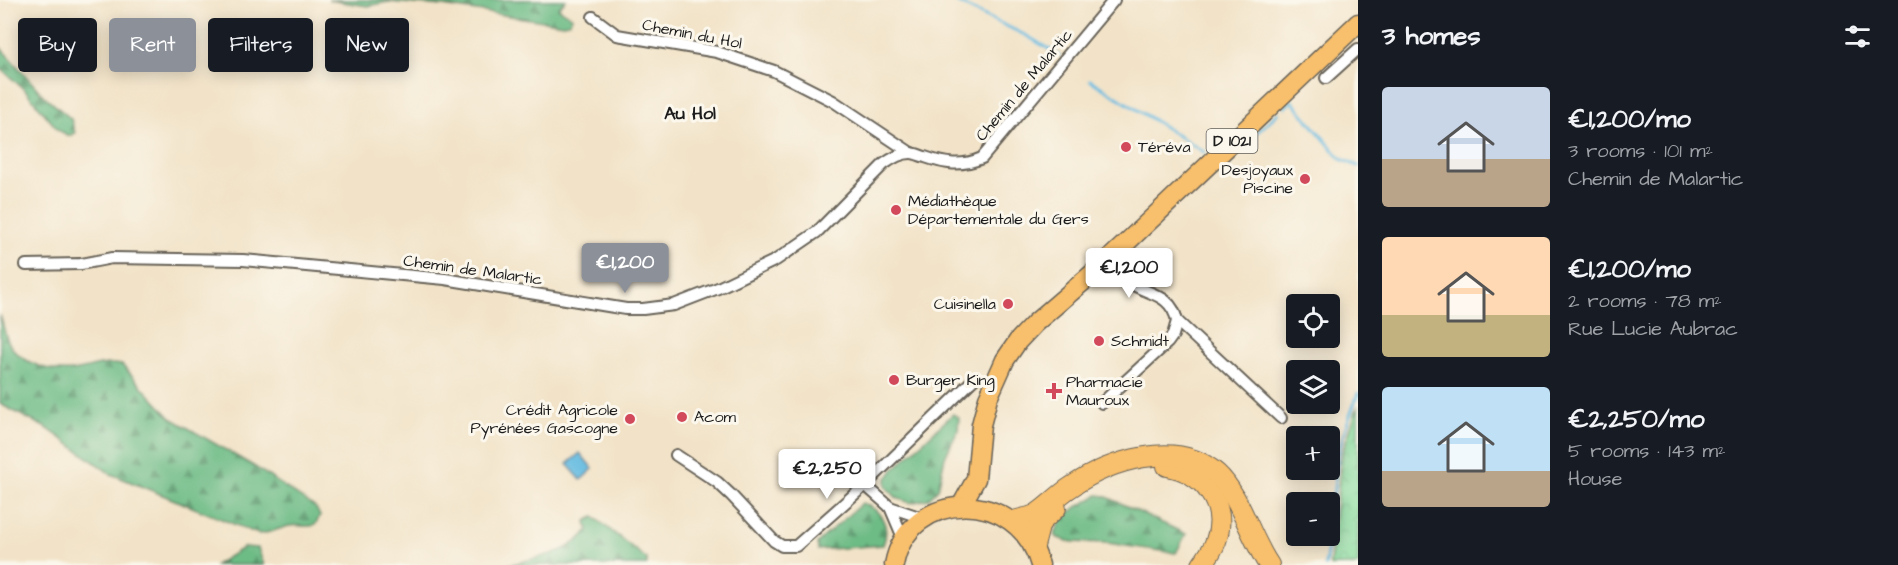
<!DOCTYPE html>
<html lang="en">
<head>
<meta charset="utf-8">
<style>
  :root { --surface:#171b24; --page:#242831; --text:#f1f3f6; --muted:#9ea1a6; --accent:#8c9099 }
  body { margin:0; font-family:"Architects Daughter",sans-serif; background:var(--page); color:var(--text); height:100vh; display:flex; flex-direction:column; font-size:22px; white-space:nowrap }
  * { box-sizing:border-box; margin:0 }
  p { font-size:20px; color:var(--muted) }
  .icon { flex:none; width:33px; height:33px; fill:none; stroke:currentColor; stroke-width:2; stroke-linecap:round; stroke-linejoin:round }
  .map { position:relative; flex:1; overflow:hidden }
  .drawer { display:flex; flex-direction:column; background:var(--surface); width:540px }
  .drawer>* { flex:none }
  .guide { position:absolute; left:18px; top:18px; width:570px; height:54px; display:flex; gap:12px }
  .fabs { position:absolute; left:1286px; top:294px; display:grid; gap:12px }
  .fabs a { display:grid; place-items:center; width:54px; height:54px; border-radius:6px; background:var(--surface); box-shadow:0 3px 15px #0003; font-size:30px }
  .price { position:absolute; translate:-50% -51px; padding:0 14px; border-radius:6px; background:#fff; color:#222; font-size:20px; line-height:39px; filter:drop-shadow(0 2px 3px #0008) }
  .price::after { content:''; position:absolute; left:50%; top:36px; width:18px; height:14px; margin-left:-9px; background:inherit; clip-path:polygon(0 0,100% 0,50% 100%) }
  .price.on { background:var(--accent); color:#fff }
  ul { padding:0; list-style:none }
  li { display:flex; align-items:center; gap:18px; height:150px; padding:0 24px }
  li span { display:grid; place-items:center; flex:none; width:168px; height:120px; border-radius:6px; color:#555 }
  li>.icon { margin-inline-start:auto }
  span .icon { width:72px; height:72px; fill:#fffc; stroke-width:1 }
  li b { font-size:26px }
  h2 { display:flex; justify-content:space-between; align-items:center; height:72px; padding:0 24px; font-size:26px }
  .tag { padding:0 21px; border-radius:6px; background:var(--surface); box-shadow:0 3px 15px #0003; font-size:21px; line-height:54px }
  .tag.on { background:var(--accent); color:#fff }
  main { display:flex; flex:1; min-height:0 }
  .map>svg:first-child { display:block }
  .forest { fill:url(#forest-firs); stroke:#446c50; stroke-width:1.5 }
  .park { fill:url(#park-crowns); stroke:#527c5d; stroke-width:1.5 }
  .water { fill:#65bbe1; stroke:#406c7e; stroke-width:1.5 }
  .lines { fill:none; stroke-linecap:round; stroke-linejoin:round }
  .stream { stroke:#65bbe1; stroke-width:3 }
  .street-casing { stroke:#676258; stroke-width:14 }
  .primary-casing { stroke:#676258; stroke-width:21 }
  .highway-casing { stroke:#676258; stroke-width:22 }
  .street { stroke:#fff; stroke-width:10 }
  .primary { stroke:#f8bf6c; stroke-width:18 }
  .highway { stroke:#f8bf6c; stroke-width:20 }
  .poi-dot { fill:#d1495b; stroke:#fbf7ec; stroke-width:2 }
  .labels { text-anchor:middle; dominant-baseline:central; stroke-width:6; stroke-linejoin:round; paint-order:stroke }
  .shield { fill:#fbf7ec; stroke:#5f5e5a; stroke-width:1.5 }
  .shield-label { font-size:15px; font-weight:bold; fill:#1c1c1c }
  .street-label { font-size:16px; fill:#1c1c1c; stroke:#fbf7ec }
  .poi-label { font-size:16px; fill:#1c1c1c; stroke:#fbf7ec; text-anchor:start }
  .neighbourhood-label { font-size:18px; font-weight:bold; fill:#1c1c1c; stroke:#fbf7ec }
</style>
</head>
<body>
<main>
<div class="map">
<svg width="1358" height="565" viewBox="0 0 1358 565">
  <defs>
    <pattern id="forest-firs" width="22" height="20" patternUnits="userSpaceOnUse" patternTransform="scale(1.5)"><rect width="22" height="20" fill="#6dbb85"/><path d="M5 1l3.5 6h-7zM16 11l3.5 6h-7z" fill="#59976c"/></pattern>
    <pattern id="park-crowns" width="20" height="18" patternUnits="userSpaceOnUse" patternTransform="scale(1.5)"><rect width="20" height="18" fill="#87db9e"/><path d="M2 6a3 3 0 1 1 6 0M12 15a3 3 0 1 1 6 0" fill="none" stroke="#74bb88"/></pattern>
  </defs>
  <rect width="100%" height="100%" fill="#fbf7ec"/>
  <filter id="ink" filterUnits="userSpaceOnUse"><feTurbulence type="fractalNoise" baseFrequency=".0167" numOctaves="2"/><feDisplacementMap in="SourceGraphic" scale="12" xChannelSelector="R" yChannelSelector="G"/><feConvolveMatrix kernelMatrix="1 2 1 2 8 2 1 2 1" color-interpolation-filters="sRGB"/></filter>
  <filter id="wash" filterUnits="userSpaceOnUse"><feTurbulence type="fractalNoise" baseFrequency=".008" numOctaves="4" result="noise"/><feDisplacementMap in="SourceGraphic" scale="24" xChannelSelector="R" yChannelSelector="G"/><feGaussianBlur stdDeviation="1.35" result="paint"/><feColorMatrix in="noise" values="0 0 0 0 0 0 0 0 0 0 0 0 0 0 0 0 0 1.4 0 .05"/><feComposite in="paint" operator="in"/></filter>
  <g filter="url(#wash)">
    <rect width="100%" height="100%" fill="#f2e3c8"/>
    <g class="forest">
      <polygon points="328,0 566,0 558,8 572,17 570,22 564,24 443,6 388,2 368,6"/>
      <polygon points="0,47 42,94 71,119 75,133 69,136 58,130 26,91 0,68"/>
      <path d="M0,315C3,324 5,337 10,345C21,363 52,373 72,371C90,369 104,361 122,365L171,418L255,467L316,508L320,516L315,525C306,528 297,524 289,526C278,529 270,533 258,534L111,474L48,429L0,404Z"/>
      <polygon points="953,414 959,418 958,430 945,457 938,489 928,499 910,503 897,498 886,487 886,480 893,470"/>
      <path d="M1098,495L1105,496L1186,534L1176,553C1152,550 1129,546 1106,543C1088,541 1071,546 1055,536C1059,513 1080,506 1098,495Z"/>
      <path d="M862,503C881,509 891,526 883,545L818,550L817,543Z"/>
      <path d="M594,517L647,559V565H507C533,558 572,554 588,530L586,521Z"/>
      <polygon points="244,547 258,548 264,565 215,565"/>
    </g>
    <polygon class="park" points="1358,406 1358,565 1330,565 1342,453"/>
    <polygon class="water" points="580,453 593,469 581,480 567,464"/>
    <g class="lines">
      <g class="stream">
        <polyline points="952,0 1027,36 1059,55"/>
        <polyline points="1090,80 1204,152"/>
        <polyline points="1285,107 1292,101 1341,159 1358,166"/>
        <polyline points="1248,141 1278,113"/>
        <polyline points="1229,158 1242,146"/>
        <polyline points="1223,164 1225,162"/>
        <path d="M1325,565C1331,531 1332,497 1337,464C1340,439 1350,416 1358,393"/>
      </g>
    </g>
  </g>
  <g filter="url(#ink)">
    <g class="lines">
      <defs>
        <g id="street">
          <polyline points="593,17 617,35 717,52 774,71 833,101 911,153"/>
          <polyline points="1326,78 1358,49"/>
          <path d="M1107,261C1113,268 1119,276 1127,281C1146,295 1171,292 1177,321L1281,418"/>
          <path d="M26,265L81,264L112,258L243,260L445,279L626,309H643L674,305L718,288L776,260L817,232L884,164C892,159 900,153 911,153C915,153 921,156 925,157C945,164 961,167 982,158L1114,0"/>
          <polyline points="1102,403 1168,342 1173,335 1177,321"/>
          <polyline points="676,455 717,482 731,495 774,541 782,546 796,546 865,485 975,378"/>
          <polyline points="865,485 890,507 925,519"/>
          <polyline points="890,507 904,540"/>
        </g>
        <g id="primary">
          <polyline points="961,506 976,479 981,425 988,398 1005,360 1018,341 1035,323 1107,261 1358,23"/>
          <path d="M894,565C908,488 1019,486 1040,565"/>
        </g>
        <g id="highway">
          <path d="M1167,466C1203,472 1229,505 1216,541C1213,549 1207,558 1202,565"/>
          <path d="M1013,521C1020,519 1028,518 1035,515C1048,507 1058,495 1071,487C1109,461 1177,438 1217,474C1239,494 1251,539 1269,565"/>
          <polyline points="1034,546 1040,523 1056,508"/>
        </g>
      </defs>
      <use href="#street" class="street-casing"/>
      <use href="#primary" class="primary-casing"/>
      <use href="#highway" class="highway-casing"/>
      <use href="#street" class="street"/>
      <use href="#primary" class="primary"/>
      <use href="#highway" class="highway"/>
    </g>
  </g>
  <g class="poi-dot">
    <circle cx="1126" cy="147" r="6"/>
    <circle cx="1305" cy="179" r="6"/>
    <circle cx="896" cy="210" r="6"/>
    <circle cx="1008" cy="304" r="6"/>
    <circle cx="1099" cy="341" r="6"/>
    <circle cx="894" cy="380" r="6"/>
    <path d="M1051 382h6v6h6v6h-6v6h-6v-6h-6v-6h6z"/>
    <circle cx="682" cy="417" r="6"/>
    <circle cx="630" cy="419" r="6"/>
  </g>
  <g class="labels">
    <rect class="shield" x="1206.5" y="129" width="51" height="24" rx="4.5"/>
    <g class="shield-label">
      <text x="1232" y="141">D 1021</text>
    </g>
    <g class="street-label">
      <text transform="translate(692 34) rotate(11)">Chemin du Hol</text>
      <text transform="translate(1024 85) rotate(-50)">Chemin de Malartic</text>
      <text transform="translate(473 270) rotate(8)">Chemin de Malartic</text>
    </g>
    <g class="poi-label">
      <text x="1138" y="147">Téréva</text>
      <text x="1293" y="170" text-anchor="end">Desjoyaux<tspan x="1293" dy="18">Piscine</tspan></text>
      <text x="908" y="201">Médiathèque<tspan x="908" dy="18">Départementale du Gers</tspan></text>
      <text x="996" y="304" text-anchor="end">Cuisinella</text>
      <text x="1111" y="341">Schmidt</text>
      <text x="906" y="380">Burger King</text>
      <text x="1066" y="382">Pharmacie<tspan x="1066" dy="18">Mauroux</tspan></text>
      <text x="618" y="410" text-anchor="end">Crédit Agricole<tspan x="618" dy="18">Pyrénées Gascogne</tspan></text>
      <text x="694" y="417">Acom</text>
    </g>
    <g class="neighbourhood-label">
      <text x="690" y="113">Au Hol</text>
    </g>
  </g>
</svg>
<div class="fabs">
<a><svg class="icon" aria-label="locate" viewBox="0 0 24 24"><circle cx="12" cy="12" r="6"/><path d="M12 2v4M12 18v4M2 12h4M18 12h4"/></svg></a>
<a><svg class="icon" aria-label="layers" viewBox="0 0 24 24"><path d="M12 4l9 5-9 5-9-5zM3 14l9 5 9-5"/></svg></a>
<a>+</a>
<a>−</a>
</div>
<b class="price on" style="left:625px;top:294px">€1,200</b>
<b class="price" style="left:1129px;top:299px">€1,200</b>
<b class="price" style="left:827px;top:500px">€2,250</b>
<div class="guide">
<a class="tag">Buy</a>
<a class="tag on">Rent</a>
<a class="tag">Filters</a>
<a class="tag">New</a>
</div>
</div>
<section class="drawer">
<h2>3 homes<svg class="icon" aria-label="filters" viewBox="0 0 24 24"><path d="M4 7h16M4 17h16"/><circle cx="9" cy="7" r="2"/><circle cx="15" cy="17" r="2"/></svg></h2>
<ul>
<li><span style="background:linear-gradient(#c9d6e8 60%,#b9a48a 0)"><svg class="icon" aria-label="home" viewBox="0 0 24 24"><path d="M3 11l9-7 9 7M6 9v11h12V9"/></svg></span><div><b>€1,200/mo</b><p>3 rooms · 101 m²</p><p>Chemin de Malartic</p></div></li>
<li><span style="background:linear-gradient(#ffd9b3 65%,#c2b280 0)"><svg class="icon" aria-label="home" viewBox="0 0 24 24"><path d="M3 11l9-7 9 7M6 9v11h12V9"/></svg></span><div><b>€1,200/mo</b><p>2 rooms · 78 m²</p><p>Rue Lucie Aubrac</p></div></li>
<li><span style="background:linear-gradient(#bfe0f5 70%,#b9a48a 0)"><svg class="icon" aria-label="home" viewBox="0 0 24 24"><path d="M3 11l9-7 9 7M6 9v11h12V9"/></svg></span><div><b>€2,250/mo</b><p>5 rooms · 143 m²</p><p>House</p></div></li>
</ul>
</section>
</main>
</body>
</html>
